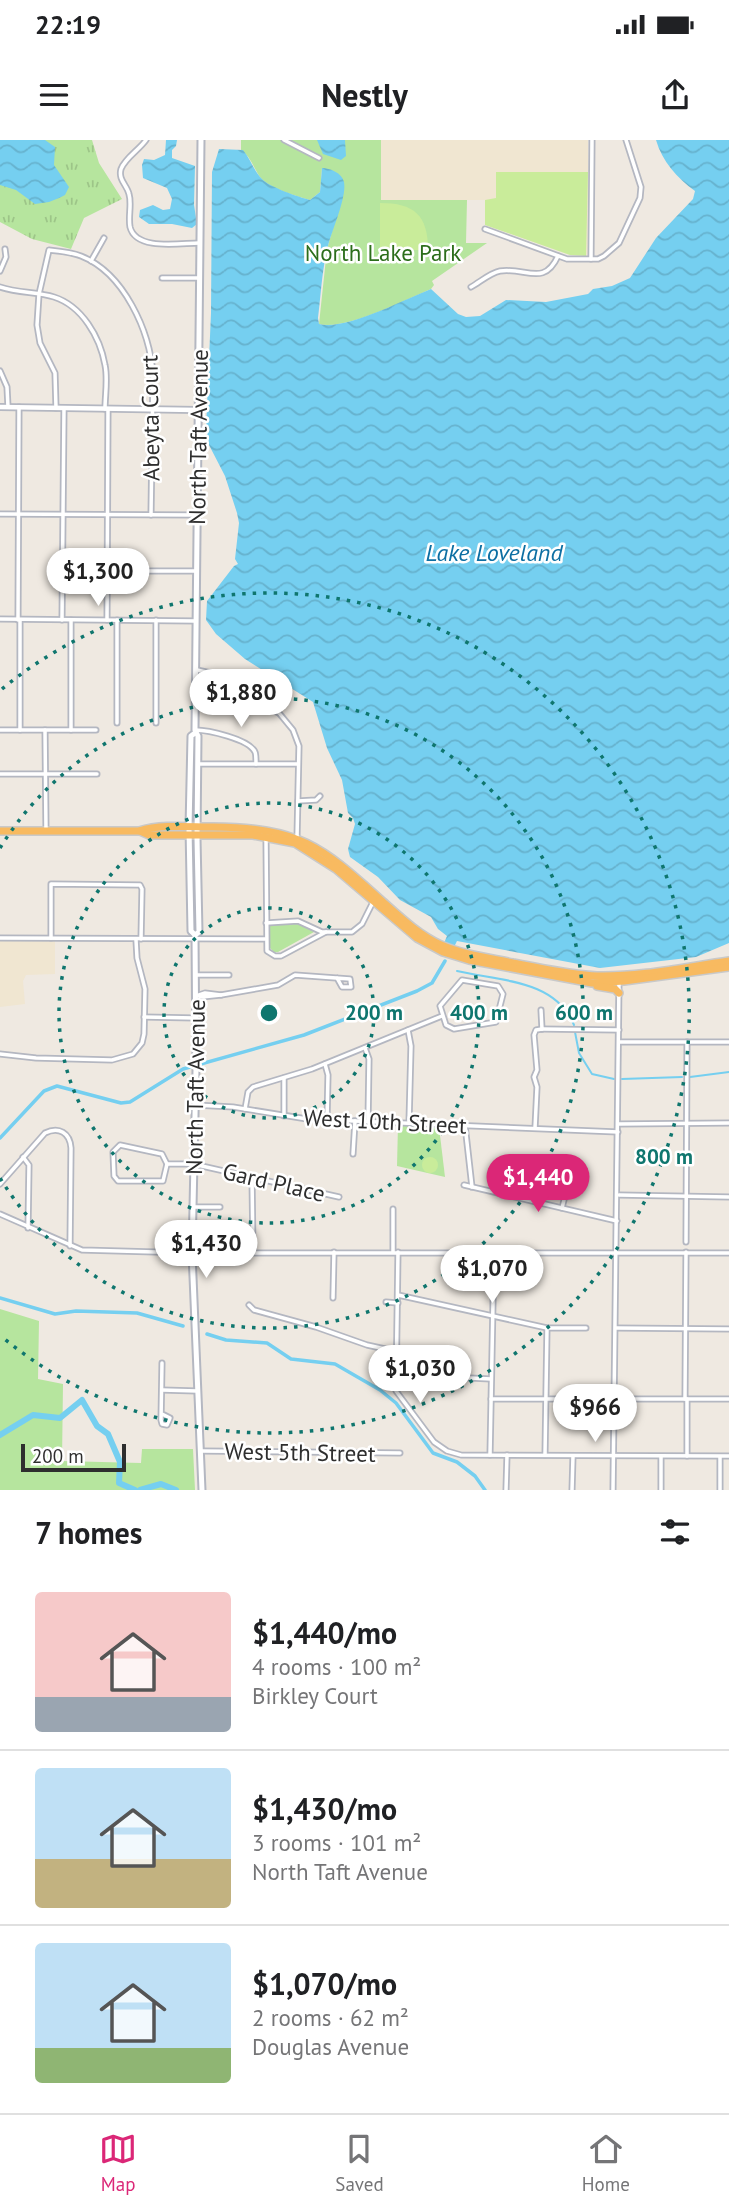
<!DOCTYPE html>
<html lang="en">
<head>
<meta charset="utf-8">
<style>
  :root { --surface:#fff; --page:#f6f6f6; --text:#202124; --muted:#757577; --line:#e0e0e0; --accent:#db2777 }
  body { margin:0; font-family:"PT Sans",sans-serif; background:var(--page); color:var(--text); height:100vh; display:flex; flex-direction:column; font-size:26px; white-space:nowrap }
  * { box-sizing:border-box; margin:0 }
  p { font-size:23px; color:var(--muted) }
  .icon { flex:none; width:38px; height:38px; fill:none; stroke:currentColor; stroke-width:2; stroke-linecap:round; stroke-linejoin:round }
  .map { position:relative; height:1350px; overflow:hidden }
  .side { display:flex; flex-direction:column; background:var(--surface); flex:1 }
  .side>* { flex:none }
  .scale { position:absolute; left:21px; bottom:18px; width:105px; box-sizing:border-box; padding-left:7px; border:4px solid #2e2e2e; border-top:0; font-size:19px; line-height:24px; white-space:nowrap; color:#2e2e2e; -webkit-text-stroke:5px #fff; paint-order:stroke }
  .price { position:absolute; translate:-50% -60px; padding:0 16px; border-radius:24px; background:#fff; color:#222; font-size:23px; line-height:46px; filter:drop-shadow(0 2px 4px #0008) }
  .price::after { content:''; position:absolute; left:50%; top:42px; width:21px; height:16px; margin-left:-10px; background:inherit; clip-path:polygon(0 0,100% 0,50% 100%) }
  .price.current { background:var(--accent); color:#fff }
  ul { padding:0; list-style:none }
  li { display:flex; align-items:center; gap:21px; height:175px; padding:0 35px }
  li+li { border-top:2px solid var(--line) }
  li span { display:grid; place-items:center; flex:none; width:196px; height:140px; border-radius:7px; color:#555 }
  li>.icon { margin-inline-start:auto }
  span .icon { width:84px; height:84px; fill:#fffc; stroke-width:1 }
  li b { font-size:30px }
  h2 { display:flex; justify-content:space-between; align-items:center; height:84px; padding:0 35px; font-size:30px }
  .status { display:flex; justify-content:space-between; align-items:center; height:49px; padding:0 35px; background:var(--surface); direction:ltr }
  .status svg { height:19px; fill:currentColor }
  header { display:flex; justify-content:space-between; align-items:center; height:91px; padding:0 35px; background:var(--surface); font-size:32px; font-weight:600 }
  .tab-bar { display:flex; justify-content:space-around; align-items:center; height:98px; border-top:2px solid var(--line); background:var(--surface); font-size:19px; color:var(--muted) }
  .tab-bar a { display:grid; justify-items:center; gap:4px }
  .tab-bar .current { color:var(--accent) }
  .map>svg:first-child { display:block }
  .education { fill:#f0e6d1 }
  .grass { fill:url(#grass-tufts) }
  .park { fill:#b6e59e }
  .pitch { fill:#c9ec9a }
  .water { fill:url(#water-waves) }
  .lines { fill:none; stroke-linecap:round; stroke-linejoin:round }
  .stream { stroke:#75cff0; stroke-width:2 }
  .canal { stroke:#75cff0; stroke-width:3.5 }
  .river { stroke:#75cff0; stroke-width:6 }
  .minor-casing { stroke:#b4b7c1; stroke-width:7 }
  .tertiary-casing { stroke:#b4b7c1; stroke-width:8 }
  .secondary-casing { stroke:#b4b7c1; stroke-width:9 }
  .trunk-casing { stroke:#c9c9c9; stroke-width:10 }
  .minor { stroke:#fff; stroke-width:3.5 }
  .tertiary { stroke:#fff; stroke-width:4.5 }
  .secondary { stroke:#fff; stroke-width:5 }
  .trunk { stroke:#f8ba60; stroke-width:7 }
  .ring { fill:none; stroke:#0f766e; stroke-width:3.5; stroke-dasharray:3.5 7 }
  .labels { text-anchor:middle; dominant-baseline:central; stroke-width:5; stroke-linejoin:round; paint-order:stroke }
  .park-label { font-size:23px; fill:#2c6e1b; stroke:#fff }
  .street-label { font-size:23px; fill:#2e2e2e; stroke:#fff }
  .water-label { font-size:24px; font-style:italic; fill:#0d6fa3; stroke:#fff }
  .centre { fill:#0f766e; stroke:#fff; stroke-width:3.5 }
  .ring-label { font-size:21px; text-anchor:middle; font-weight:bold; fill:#0f766e; stroke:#fff; stroke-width:5; stroke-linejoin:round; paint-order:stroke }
</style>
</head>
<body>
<div class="status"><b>22:19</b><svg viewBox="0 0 49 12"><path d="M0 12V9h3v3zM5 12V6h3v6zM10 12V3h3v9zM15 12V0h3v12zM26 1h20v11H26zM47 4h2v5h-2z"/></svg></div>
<header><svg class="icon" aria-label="menu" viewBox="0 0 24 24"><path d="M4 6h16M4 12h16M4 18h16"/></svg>Nestly<svg class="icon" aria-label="share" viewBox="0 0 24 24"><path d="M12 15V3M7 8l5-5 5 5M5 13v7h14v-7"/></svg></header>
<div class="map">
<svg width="729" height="1350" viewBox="0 0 729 1350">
  <defs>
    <pattern id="grass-tufts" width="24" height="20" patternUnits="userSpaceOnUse" patternTransform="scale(1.75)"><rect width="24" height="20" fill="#b6e59e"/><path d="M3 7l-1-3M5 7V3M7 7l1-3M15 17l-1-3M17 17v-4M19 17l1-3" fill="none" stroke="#9dc588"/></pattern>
    <pattern id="water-waves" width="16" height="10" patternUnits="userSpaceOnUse" patternTransform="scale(1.75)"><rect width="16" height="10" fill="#75cff0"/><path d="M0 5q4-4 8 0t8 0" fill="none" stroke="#66b2ce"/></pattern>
  </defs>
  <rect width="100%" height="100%" fill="#efe9e1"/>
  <g class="education">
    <polygon points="381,0 588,0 588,114 586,116 570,115 486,85 485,60 381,60"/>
    <polygon points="0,801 55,801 55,834 26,835 23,841 25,864 0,867"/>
  </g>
  <polygon class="grass" points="0,0 92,0 99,23 122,59 84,78 71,109 32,99 0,82"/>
  <g class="park">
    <path d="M241,0H381V60H467L466,103H487L432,141L434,145L431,149C405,160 345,191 319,184L327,109L343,53L322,28L320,52L310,60C298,57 266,47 260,37C253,27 251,17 241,10Z"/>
    <path d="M271,783C287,783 303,780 314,792L278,812H274L268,806V789Z"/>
    <polygon points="398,985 439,987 445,1037 397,1026"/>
    <polygon points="0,1169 39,1181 38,1239 63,1244 62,1321 141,1323 142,1309 193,1309 195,1350 0,1350"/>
  </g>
  <g class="pitch">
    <polygon points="496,32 588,32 586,116 570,115 485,85 485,60 496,58"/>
    <path d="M380,63C414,63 428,75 428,110H384L380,108Z"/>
    <circle cx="430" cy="1025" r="8"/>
  </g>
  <g class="water">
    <polygon points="0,0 45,0 55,7 54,25 69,47 65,55 59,58 49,62 35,64 16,50 0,45"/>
    <polygon points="166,0 177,0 176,6 172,10 172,18 195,26 194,65 197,84 192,88 172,84 149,84 139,77 140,70 153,65 163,70 170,69 172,59 167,48 143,38 142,25 144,19 154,20 165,15"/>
    <polygon points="317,0 345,0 346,16 341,20 323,14"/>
    <path d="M656,0H729V803L696,817L600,828L457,801L454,807L444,803L447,796L438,789L431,777L400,760L378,737L350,717L348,709L355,684L353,678L348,673L342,640L327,608L313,562L245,519L216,494L206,480L207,461L234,426L238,424L235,419L239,383L237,373L225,336L209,305L206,288L211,173L212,32L219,9L243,10C251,20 254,31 262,39C269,47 299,57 310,60L320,52L322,28C330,28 342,33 344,42C347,57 332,90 328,106C322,129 321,154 318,178L319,184C345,191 405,159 431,149L458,174L466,177L480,176L506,160L546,162L588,154L593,149L612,146L630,138L656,98L693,59L695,51C677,38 662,21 656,0Z"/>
  </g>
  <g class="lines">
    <g class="stream">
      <path d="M457,831C499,841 555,839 574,885"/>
      <polyline points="575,892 579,913 592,934 614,939"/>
      <polyline points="690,937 729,932"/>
      <polyline points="622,939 682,937"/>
    </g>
    <g class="canal">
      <polyline points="0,998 44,951 57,946 121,963 130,962 183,929 304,895 417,851 432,843 445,821"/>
      <polyline points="0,1158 55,1174 76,1171 137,1173 183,1186"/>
      <polyline points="207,1194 226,1200 267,1203 291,1219 335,1224 380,1250 396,1263 433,1313 457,1322 475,1336 485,1350"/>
    </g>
    <g class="river">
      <polyline points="0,1295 33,1275 60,1278 82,1260 97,1286 108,1294 120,1322 119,1343 135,1350"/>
      <polyline points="140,1350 161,1344 176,1350"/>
    </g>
    <defs>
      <g id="minor">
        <path d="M146,0C139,10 125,18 121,29C118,40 127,45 129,54C132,64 128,76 130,87C136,111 180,103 199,103"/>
        <polyline points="284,0 319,18"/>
        <polyline points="485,89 567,119 598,119 604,116 619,103 640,58 641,47 626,0"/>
        <polyline points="591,119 592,0"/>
        <polyline points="91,121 104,98"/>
        <polyline points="0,131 6,117 5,109"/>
        <polyline points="162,138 199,138"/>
        <path d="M0,147C18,153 37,152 54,157C82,166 100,197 105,225C108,239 105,255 105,269"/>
        <path d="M471,147C480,142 490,133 500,131C526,127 544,147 558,116"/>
        <polyline points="0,231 7,247 8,267"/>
        <path d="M56,268L55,233L40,203L37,185L39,154L49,110C59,111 71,112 81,116C124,133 150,191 153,235L151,375"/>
        <polyline points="0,374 196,375"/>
        <polyline points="138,431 196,431"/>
        <polyline points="0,479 196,481"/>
        <polyline points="18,480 19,267"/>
        <polyline points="20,480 20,590"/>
        <polyline points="62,480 64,268"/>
        <polyline points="107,480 108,269"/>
        <polyline points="117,480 117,583"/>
        <polyline points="156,480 156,583"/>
        <polyline points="197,530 220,535 245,556 279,573 293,590 299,606 297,698"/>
        <polyline points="0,590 96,590"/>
        <polyline points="45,590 46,690"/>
        <polyline points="71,590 71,480"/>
        <path d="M195,590C208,590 249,599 255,612C256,614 256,621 256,624"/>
        <polyline points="199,624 298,624"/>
        <polyline points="0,634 97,634"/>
        <polyline points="298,661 316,660 320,656"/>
        <polyline points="266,699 267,811 275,816 281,816 326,792"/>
        <polyline points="266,783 298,781 322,792 352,792 362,784 373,762"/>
        <polyline points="0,798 265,799"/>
        <polyline points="51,798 51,744 140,745 142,749 141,799"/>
        <polyline points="197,835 229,835"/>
        <polygon points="462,840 498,846 503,854 496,882 454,889 446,885 440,866"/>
        <polyline points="196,855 202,857 221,855 205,853 199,855"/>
        <polyline points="221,855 278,845 295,835 350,839 351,847 342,847 337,838"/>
        <polyline points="541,870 542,889"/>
        <polyline points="144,877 195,878"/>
        <polyline points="542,889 619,890"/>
        <polyline points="408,890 411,906 409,982"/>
        <polyline points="619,902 729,902"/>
        <polyline points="365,908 369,919 368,982"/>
        <polyline points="0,914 36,918 112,920 133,914 142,903 144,894 145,849 137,818 136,800"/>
        <polyline points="325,924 328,935 327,980"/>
        <polyline points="195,965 233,967 307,979 618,992"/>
        <polyline points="245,969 248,952 253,947 312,929 442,876"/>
        <polyline points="284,976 284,938"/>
        <polyline points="619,984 729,983"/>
        <polyline points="465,985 472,1047"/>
        <polyline points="535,988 537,947 534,937 537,930 534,895 536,890 542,889"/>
        <polygon points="120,1005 162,1014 167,1024 163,1041 118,1041 114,1036 113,1012"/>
        <polyline points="353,1014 355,981"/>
        <polyline points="23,1017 29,1025 28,1088"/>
        <polyline points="167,1024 193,1024 339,1057"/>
        <polyline points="512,1031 516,1056"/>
        <polyline points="252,1038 253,1112"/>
        <path d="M0,1044L45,993C59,986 70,993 71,1008L70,1106"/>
        <polyline points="464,1045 617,1081"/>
        <polyline points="619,1055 729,1057"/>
        <polyline points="192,1067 220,1067"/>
        <polyline points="562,1068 564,1060"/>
        <polyline points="0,1074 82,1110 192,1113 729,1113"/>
        <polyline points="686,1102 687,902"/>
        <polyline points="393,1112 393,1069"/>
        <polyline points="398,1112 396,1251 434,1302 447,1311 461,1315 729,1316"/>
        <polyline points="398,1155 547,1188 586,1188"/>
        <polyline points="333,1158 334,1112"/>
        <polyline points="386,1162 398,1163"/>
        <polyline points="249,1165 254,1170 316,1187 367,1205 408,1214 449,1237 491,1239"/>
        <polyline points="616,1188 729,1189"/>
        <polyline points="162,1250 197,1251"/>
        <polyline points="491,1259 729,1259"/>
        <polyline points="685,1259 686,1112"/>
        <polyline points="687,1259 687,1316"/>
        <polyline points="162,1274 170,1278 167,1285 162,1284 161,1280 162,1223"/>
        <polyline points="201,1311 400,1313"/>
        <polyline points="490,1315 494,1112"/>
        <polyline points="545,1315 547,1188"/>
        <polyline points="506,1350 507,1315"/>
        <polyline points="572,1350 573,1316"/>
        <polyline points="613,1350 619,841"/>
        <polyline points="661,1350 661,1317"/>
        <polyline points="720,1350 720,1317"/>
      </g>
      <polyline id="tertiary" points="0,267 197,270"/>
      <g id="secondary">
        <polyline points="201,0 195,590 198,596 197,698 199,792 195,795 196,930 192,1113 202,1350"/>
        <polyline points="195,795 191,791 189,688 191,596 195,593"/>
      </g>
      <g id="trunk">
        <path d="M0,691H139C162,684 190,687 213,687C299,688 320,705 382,761C400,777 419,795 441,805C464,815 489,818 513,823C541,828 569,835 597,836C641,837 686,827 729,821"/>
        <polyline points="140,691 149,695 253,695 295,703 336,729 417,798 443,812 469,820 592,843 624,841 729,827"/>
        <polyline points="597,846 615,849 619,853"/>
      </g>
    </defs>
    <use href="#minor" class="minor-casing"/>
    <use href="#tertiary" class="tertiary-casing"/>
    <use href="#secondary" class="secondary-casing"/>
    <use href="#trunk" class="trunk-casing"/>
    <use href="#minor" class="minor"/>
    <use href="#tertiary" class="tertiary"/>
    <use href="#secondary" class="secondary"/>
    <use href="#trunk" class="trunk"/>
  </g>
  <g class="ring">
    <circle cx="269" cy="873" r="105"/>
    <circle cx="269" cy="873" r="210"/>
    <path d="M0 708A315 315 0 1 1 0 1038"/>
    <path d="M2 549A420 420 0 1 1 2 1197"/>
  </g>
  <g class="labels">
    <g class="park-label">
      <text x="383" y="112">North Lake Park</text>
    </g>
    <g class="street-label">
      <text transform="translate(150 278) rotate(-91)">Abeyta Court</text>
      <text transform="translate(198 297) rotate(-89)">North Taft Avenue</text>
      <text transform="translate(195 947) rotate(-89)">North Taft Avenue</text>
      <text transform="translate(385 981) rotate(3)">West 10th Street</text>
      <text transform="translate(274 1042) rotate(13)">Gard Place</text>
      <text transform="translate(300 1312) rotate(1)">West 5th Street</text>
    </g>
    <g class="water-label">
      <text x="494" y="412">Lake Loveland</text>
    </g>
  </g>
  <circle cx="269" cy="873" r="10" class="centre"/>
  <g class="ring-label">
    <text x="374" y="880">200 m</text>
    <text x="479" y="880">400 m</text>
    <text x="584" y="880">600 m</text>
    <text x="664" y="1024">800 m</text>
  </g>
</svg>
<div class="scale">200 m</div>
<b class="price" style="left:98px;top:468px">$1,300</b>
<b class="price" style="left:241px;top:589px">$1,880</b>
<b class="price current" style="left:538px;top:1074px">$1,440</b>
<b class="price" style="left:206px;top:1140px">$1,430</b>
<b class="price" style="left:492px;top:1165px">$1,070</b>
<b class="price" style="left:420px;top:1265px">$1,030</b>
<b class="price" style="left:595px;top:1304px">$966</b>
</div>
<section class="side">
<h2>7 homes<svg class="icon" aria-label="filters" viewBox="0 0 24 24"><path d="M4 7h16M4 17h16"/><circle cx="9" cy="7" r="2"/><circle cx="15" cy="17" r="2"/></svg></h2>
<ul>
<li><span style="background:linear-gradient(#f6c9c9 75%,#9aa5b1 0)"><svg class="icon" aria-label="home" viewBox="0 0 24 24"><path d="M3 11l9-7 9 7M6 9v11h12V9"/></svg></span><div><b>$1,440/mo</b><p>4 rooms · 100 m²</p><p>Birkley Court</p></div></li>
<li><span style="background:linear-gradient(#bfe0f5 65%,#c2b280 0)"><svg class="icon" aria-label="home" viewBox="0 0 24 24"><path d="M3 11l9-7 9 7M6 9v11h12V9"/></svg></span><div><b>$1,430/mo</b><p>3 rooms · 101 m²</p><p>North Taft Avenue</p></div></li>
<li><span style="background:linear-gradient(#bfe0f5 75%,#8fb573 0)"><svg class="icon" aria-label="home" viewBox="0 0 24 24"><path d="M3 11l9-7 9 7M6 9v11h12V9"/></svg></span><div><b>$1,070/mo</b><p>2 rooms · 62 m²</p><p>Douglas Avenue</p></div></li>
</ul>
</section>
<nav class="tab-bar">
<a class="current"><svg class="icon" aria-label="map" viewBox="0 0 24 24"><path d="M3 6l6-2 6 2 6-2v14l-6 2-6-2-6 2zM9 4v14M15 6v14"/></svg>Map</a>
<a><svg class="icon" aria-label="saved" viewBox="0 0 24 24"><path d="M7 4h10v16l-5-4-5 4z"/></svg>Saved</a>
<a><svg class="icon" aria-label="home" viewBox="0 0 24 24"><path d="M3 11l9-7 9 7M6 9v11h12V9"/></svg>Home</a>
</nav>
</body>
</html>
